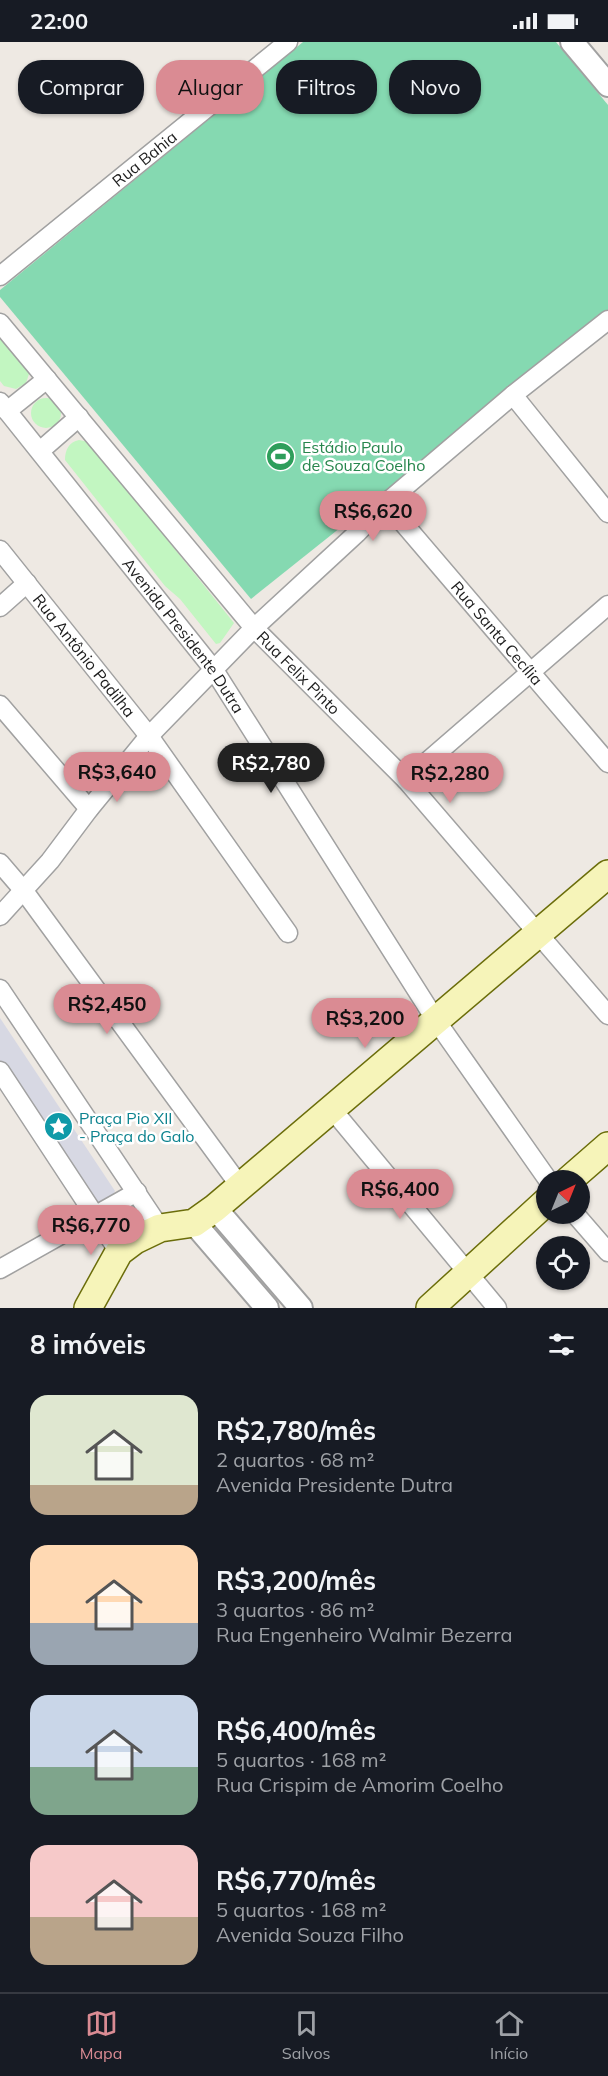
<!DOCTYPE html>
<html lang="pt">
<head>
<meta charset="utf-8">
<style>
  :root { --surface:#171b24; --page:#242831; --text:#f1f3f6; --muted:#9ea1a6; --line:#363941; --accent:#da8b93 }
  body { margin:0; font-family:Mulish,sans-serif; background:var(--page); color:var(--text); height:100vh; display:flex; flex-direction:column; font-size:22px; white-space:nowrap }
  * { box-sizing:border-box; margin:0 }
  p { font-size:20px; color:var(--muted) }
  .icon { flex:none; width:33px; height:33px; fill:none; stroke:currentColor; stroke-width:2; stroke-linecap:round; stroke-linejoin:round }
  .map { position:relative; height:1266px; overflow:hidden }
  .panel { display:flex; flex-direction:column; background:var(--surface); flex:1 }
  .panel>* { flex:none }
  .hud { position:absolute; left:18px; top:18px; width:573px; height:54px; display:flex; gap:12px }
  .needle { width:39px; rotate:43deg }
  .buttons { position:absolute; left:536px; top:1128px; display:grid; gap:12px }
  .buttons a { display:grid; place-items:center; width:54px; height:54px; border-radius:50%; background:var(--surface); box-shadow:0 2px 4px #0004; font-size:30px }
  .price { position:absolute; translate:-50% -51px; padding:0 14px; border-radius:21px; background:var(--accent); color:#111; font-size:20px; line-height:39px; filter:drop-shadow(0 2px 3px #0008) }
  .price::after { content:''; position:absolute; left:50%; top:36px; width:18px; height:14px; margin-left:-9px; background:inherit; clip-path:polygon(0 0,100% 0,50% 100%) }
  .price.on { background:#222; color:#fff }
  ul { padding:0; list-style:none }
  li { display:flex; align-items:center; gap:18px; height:150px; padding:0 30px }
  li span { display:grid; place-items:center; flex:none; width:168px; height:120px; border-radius:18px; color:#555 }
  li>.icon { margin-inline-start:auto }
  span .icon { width:72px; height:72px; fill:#fffc; stroke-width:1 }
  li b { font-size:26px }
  h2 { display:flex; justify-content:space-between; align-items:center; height:72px; padding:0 30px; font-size:26px }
  .chip { padding:0 21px; border-radius:24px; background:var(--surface); box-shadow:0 2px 4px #0004; font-size:21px; line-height:54px }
  .chip.on { background:var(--accent); color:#111 }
  .status { display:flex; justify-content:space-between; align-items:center; height:42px; padding:0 30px; background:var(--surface); direction:ltr }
  .status svg { height:16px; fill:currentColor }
  .tab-bar { display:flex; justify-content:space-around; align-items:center; height:84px; border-top:2px solid var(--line); background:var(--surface); font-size:16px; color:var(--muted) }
  .tab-bar a { display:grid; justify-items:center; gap:3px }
  .tab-bar .on { color:var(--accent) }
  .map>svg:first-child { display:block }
  .park { fill:#c2f6c1 }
  .pitch { fill:#85d9b1 }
  .plaza { fill:#d7d8e3 }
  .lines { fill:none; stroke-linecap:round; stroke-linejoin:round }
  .minor-casing { stroke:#a1a1a1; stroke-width:21 }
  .tertiary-casing { stroke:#a1a1a1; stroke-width:26 }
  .secondary-casing { stroke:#6b6d0a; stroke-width:30 }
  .minor { stroke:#fff; stroke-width:18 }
  .tertiary { stroke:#fff; stroke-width:22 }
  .secondary { stroke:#f6f4b9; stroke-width:27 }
  .labels { text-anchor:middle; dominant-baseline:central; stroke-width:5; stroke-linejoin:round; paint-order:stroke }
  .street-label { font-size:16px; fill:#1d1d1d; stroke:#fff }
  .leisure-label { font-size:16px; fill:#27864d; stroke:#fff; text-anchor:start }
  .culture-label { font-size:16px; fill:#0d838f; stroke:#fff; text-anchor:start }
</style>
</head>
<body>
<div class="status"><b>22:00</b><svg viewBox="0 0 49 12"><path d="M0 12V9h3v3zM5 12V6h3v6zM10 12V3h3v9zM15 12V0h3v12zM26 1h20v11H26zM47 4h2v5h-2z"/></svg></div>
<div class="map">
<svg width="608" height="1266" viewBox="0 0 608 1266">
  <rect width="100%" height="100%" fill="#eee9e3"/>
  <g class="park">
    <polygon points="0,290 30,329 26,341 16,347 4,344 0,339"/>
    <circle cx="46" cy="371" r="15"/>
    <path d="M79,398L89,400L234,581L220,601L216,602L180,557L165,544L65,418C65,408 69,400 79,398Z"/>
  </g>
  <polygon class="pitch" points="303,0 556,0 608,63 608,272 251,557 0,255 0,248"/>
  <polygon class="plaza" points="0,976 115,1149 111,1157 104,1161 95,1161 0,1020"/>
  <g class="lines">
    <defs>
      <g id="minor">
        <path id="s1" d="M0,234L288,0"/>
        <path id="s2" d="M0,281L254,586L406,738L608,973"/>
        <polyline points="513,353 608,471"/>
        <path id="s3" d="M0,360L214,628L435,977L548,1138"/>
        <polyline points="7,369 47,337"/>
        <polyline points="40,409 79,375"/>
        <path id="s4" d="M386,461L608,721"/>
        <path id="s5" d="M0,508L149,694L288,891"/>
        <polyline points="0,565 27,541"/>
        <polyline points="0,663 89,767"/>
        <polyline points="406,738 608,563"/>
        <polyline points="0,821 24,849 240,1144"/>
        <polyline points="0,874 50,819 89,767 149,694 254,586 357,491 386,461 513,353 608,278"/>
        <polyline points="0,947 160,1186"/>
        <polyline points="0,1029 119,1210"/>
        <polyline points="331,1066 497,1266"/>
        <polyline points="575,1172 608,1210"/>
        <polyline points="0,1227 137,1150"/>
      </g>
      <g id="tertiary">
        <polyline points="572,0 608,43"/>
        <polyline points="215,1166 301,1266"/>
        <polyline points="194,1181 267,1266"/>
      </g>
      <g id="secondary">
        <polyline points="569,1138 608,1104"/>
        <polyline points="88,1266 119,1210 135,1198 160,1186 194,1181 215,1166 608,832"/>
        <polyline points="430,1266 546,1160"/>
      </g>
    </defs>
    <use href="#minor" class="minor-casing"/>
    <use href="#tertiary" class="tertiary-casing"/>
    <use href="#secondary" class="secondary-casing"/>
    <use href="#minor" class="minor"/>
    <use href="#tertiary" class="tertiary"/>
    <use href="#secondary" class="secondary"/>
  </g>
  <defs>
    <symbol id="stadium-disc" viewBox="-11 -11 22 22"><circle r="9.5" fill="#2e9e5b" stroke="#fff"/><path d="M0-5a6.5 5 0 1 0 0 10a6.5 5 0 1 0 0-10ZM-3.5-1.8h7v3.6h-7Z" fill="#fff"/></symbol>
    <symbol id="sight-disc" viewBox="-11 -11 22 22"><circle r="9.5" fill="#0f9aa8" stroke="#fff"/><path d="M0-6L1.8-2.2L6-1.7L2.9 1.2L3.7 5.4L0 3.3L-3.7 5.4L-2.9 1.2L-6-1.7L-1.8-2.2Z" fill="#fff"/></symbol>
  </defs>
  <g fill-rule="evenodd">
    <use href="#stadium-disc" x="264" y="398" width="33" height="33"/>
    <use href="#sight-disc" x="42" y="1068" width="33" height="33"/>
  </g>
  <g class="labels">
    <g class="street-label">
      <text stroke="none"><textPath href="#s1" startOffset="186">Rua Bahia</textPath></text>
      <text stroke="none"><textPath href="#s4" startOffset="171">Rua Santa Cecília</textPath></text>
      <text stroke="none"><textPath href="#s3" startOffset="297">Avenida Presidente Dutra</textPath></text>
      <text stroke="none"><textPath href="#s5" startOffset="135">Rua Antônio Padilha</textPath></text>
      <text stroke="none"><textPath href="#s2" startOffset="460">Rua Felix Pinto</textPath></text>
    </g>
    <g class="leisure-label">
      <text x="302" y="405">Estádio Paulo<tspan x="302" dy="18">de Souza Coelho</tspan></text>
    </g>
    <g class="culture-label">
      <text x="79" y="1076">Praça Pio XII<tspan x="79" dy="18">- Praça do Galo</tspan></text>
    </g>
  </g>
</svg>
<div class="buttons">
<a><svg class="needle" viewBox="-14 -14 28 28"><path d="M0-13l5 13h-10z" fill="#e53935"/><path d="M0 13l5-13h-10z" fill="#9ea1a6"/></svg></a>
<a><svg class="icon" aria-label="locate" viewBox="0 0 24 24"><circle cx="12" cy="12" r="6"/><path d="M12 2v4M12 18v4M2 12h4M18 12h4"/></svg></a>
</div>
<b class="price" style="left:373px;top:500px">R$6,620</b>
<b class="price on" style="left:271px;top:752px">R$2,780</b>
<b class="price" style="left:117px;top:761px">R$3,640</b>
<b class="price" style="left:450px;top:762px">R$2,280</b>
<b class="price" style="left:107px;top:993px">R$2,450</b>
<b class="price" style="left:365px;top:1007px">R$3,200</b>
<b class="price" style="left:400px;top:1178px">R$6,400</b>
<b class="price" style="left:91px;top:1214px">R$6,770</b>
<div class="hud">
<a class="chip">Comprar</a>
<a class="chip on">Alugar</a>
<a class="chip">Filtros</a>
<a class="chip">Novo</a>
</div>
</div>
<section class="panel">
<h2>8 imóveis<svg class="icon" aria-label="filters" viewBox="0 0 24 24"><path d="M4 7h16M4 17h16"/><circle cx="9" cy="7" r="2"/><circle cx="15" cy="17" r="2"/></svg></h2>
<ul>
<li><span style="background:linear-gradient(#dfe7d0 75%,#b9a48a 0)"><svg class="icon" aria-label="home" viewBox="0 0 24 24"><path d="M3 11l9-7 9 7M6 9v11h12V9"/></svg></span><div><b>R$2,780/mês</b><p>2 quartos · 68 m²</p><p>Avenida Presidente Dutra</p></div></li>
<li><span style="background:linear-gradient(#ffd9b3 65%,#9aa5b1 0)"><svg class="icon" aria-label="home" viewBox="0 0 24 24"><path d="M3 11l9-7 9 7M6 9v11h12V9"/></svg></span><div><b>R$3,200/mês</b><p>3 quartos · 86 m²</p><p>Rua Engenheiro Walmir Bezerra</p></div></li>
<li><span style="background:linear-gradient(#c9d6e8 60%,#7fa58c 0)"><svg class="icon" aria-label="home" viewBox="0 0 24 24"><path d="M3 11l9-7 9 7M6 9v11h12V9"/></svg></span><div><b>R$6,400/mês</b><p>5 quartos · 168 m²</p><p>Rua Crispim de Amorim Coelho</p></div></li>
<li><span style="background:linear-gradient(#f6c9c9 60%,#b9a48a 0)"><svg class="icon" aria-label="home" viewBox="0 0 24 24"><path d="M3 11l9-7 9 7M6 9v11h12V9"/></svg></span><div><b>R$6,770/mês</b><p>5 quartos · 168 m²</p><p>Avenida Souza Filho</p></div></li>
</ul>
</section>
<nav class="tab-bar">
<a class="on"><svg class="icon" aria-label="map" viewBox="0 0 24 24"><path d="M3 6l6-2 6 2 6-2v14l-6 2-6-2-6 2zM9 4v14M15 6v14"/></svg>Mapa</a>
<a><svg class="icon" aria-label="saved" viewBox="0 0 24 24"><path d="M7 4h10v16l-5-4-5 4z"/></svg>Salvos</a>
<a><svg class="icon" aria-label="home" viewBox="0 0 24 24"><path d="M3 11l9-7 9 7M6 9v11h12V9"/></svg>Início</a>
</nav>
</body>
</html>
